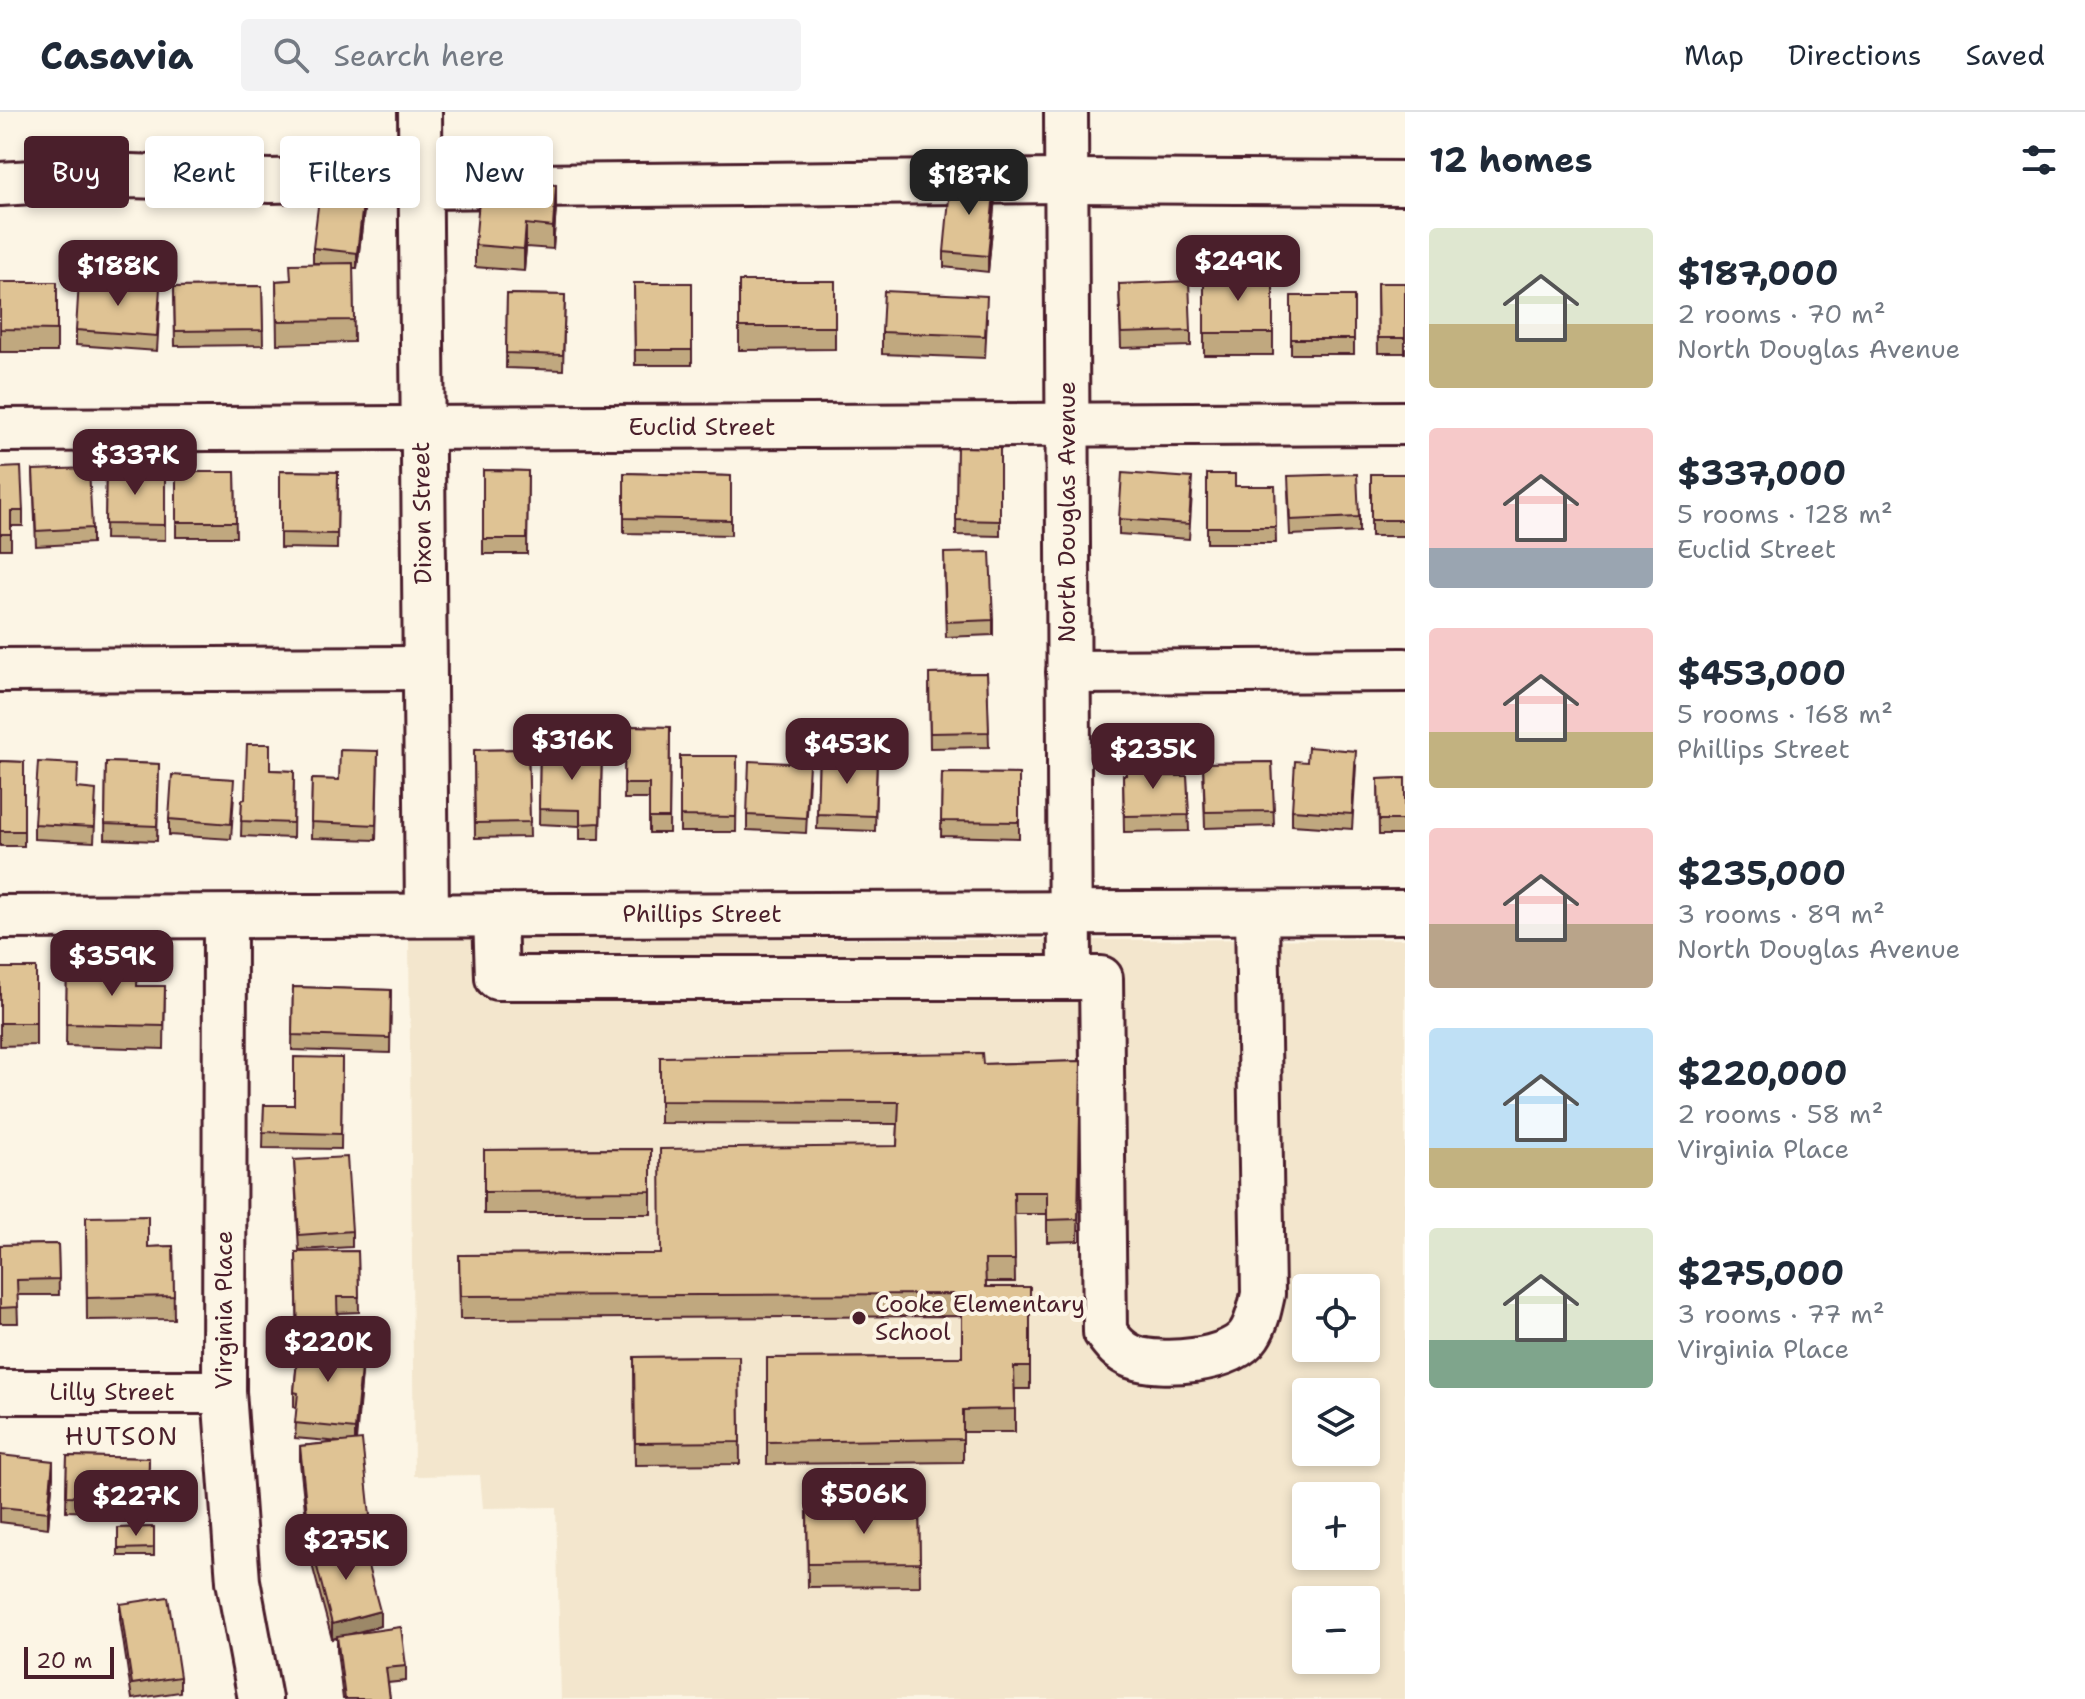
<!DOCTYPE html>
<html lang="en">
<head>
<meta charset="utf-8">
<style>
  :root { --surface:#fff; --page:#f2f2f3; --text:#1f2937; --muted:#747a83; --line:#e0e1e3; --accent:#4a1f2b }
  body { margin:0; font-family:"Shantell Sans",sans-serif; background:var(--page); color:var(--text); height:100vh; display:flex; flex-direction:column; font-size:30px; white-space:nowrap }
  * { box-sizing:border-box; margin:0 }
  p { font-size:26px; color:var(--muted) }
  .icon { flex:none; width:44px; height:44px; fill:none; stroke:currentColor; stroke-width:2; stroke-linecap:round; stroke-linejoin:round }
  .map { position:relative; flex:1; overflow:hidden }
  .panel { display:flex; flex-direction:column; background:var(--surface); width:680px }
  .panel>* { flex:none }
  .top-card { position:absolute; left:24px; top:24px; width:760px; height:72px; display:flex; gap:16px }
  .buttons { position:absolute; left:1292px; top:1162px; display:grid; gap:16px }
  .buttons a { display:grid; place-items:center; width:88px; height:88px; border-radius:8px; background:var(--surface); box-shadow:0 4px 12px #0003; font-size:40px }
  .scale { position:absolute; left:24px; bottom:20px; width:90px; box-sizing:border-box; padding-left:8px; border:4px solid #4a1f2b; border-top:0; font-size:22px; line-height:28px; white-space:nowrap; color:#4a1f2b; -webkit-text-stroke:6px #fcf5e5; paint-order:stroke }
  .price { position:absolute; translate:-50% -68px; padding:0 18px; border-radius:16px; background:var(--accent); color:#fff; font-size:26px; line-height:52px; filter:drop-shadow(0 2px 4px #0008) }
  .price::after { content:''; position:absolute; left:50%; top:48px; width:24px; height:18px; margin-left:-12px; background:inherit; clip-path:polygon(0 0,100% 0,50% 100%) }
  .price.current { background:#222; color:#fff }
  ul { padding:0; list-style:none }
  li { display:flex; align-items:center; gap:24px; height:200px; padding:0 24px }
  li span { display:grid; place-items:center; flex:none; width:224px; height:160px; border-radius:8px; color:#555 }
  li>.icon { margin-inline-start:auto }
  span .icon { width:96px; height:96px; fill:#fffc; stroke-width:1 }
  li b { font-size:34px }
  h2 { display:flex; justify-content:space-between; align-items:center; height:96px; padding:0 24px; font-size:34px }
  .pill { padding:0 28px; border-radius:8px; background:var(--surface); box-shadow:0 4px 12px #0003; font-size:28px; line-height:72px }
  .pill.current { background:var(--accent); color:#fff }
  header { display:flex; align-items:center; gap:48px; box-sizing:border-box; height:112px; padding:0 40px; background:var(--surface); border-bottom:2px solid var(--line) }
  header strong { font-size:38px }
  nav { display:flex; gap:44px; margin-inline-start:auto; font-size:28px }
  .search { width:560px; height:72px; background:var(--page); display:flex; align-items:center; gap:20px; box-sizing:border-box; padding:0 28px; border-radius:8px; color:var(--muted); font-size:30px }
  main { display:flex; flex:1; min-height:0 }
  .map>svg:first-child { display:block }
  .built { fill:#f3e6cd; fill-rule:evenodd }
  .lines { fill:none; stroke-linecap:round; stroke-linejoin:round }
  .minor-casing { stroke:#4a1f2b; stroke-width:48 }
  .minor { stroke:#fcf5e5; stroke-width:42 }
  .wall { fill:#c0a87f; stroke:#4a1f2b; stroke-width:2 }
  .shaded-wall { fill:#9c8868; stroke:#4a1f2b; stroke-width:2 }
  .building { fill:#dfc394; stroke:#4a1f2b; stroke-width:2 }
  .poi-dot { fill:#4a1f2b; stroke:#fcf5e5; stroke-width:3 }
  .labels { text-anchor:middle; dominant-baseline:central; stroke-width:8; stroke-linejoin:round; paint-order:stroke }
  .street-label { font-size:24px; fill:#4a1f2b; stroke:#fcf5e5 }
  .poi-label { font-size:24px; fill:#4a1f2b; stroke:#fcf5e5; text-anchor:start }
  .neighbourhood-label { font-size:26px; letter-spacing:2px; fill:#4a1f2b; stroke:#fcf5e5 }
</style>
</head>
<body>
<header>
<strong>Casavia</strong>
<div class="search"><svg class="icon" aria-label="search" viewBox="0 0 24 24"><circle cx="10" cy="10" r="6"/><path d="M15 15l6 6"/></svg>Search here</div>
<nav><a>Map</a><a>Directions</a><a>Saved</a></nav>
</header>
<main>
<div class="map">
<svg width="1405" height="1587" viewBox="0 0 1405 1587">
  <rect width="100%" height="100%" fill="#fcf5e5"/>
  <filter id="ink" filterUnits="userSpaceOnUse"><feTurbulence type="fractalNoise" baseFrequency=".0125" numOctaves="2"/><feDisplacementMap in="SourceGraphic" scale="16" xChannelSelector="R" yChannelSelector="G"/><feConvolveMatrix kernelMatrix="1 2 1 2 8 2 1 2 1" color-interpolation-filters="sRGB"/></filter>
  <g filter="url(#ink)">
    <path class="built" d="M456,825L1037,828L1405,827V1587H561L556,1395L483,1396L480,1363L414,1364L409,827ZM1306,1176H1366V1236H1306ZM1306,1280H1366V1340H1306ZM1306,1384H1366V1444H1306ZM1306,1488H1366V1548H1306Z"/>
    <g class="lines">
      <defs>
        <g id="minor">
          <polyline points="420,0 427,803"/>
          <polyline points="1066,0 1070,865"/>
          <polyline points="0,72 131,64 270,69 391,66 420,75 1066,69 1405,71"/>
          <polyline points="0,318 1405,311"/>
          <polyline points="0,558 424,556"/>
          <polyline points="1068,560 1405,558"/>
          <path d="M495,803L497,866H1101L1105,1220C1113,1231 1120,1240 1133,1245C1160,1255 1231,1250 1249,1223C1257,1211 1260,1196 1263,1182L1257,801"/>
          <polyline points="0,805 1405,800"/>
          <polyline points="225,805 224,1280 238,1469 260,1587"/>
          <polyline points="0,1280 224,1280"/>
        </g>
      </defs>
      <use href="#minor" class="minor-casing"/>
      <use href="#minor" class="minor"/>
    </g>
    <g class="wall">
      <polygon points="995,85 988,160 944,155 944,140"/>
      <polygon points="365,90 357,156 353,156 354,230 277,232 276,169 290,168 319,151 313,151 313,136"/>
      <polygon points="556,95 553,137 526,135 524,159 475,155 475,133"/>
      <polygon points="1204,161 1273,162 1273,243 1204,243"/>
      <polygon points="739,169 835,169 835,237 739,238"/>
      <rect x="0" y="170" width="57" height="70"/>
      <polygon points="634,171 692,171 692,253 635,253"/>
      <polygon points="1377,171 1405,171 1405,241 1378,241"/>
      <polygon points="1119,172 1191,219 1191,234 1121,236"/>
      <polygon points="262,174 263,233 175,234 174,175"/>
      <polygon points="507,182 565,183 563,258 506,256"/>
      <rect x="1291" y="184" width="63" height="58"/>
      <polygon points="160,190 157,239 76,233 76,218"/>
      <polygon points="987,206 985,246 882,242 882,220"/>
      <polygon points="957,335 1000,336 1000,424 956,423"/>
      <polygon points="0,356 23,399 23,414 11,414 11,437 0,437"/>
      <polygon points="106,357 165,357 165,428 105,427"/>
      <polygon points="33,358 92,416 92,431 36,434"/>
      <polygon points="483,358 528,359 527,442 483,442"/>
      <polygon points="280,359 338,360 337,437 280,436"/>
      <polygon points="176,360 235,360 236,425 176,425"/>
      <polygon points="624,361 731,364 731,423 624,421"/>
      <polygon points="1207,362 1235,374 1275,374 1276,431 1207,431"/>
      <rect x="1371" y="362" width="34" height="62"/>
      <polygon points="1288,379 1359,405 1359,420 1290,423"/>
      <polygon points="1192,381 1189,427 1119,422 1119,407"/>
      <polygon points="944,456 993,508 993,523 946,525"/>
      <polygon points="987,561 989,635 930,636 929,562"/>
      <polygon points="625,614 670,615 669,721 649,721 649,687 624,687"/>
      <polygon points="540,636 602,638 600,727 580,727 580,714 539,712"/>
      <polygon points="528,637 530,725 475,726 474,638"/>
      <polygon points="378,639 376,728 311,726 312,667 339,668"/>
      <polygon points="819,643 877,645 875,719 817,717"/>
      <polygon points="680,644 737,644 736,720 680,720"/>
      <polygon points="0,649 24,650 24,734 0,734"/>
      <polygon points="106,650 159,652 157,729 105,727"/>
      <polygon points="1272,650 1274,714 1205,716 1203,651"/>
      <polygon points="1356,654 1352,717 1292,713 1292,698"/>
      <polygon points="270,658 294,659 293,726 241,724 242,688 245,687"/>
      <polygon points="942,661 1019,662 1019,726 941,724"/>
      <polygon points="1123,663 1151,664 1187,664 1189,719 1124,720"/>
      <polygon points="1405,666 1405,723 1379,723 1378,667"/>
      <polygon points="809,667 806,721 747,718 747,703"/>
      <polygon points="77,676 96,693 94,730 34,727 34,712"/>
      <polygon points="234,683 231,727 169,723 169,707"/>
      <polygon points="67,853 138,874 165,874 164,937 66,934"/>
      <polygon points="0,856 36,856 36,933 0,934"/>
      <polygon points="293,875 391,878 390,941 292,938"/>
      <polygon points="660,945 983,952 1081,949 1078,1129 1047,1130 1047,1102 1014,1102 1015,1170 986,1170 986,1175 1030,1175 1030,1277 1015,1277 1015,1320 963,1320 963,1350 767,1352 767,1246 962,1245 962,1204 460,1207 459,1143 660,1142 897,1034 898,1012 660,1011"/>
      <polygon points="342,946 341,1037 263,1036 264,993 294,993"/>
      <polygon points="651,1037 651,1102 484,1102 484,1038"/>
      <polygon points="294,1048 352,1119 352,1135 299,1138"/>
      <polygon points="86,1105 148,1135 173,1134 174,1207 87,1208"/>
      <polygon points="58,1132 59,1183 17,1183 18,1211 0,1211 0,1133"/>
      <polygon points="358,1139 359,1200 337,1201 338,1232 363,1250 356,1329 370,1404 370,1419 308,1426 300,1350 300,1334 340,1330 295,1326 297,1296 294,1295 294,1280 298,1236 296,1140"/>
      <polygon points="739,1244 740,1352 635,1353 634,1245"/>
      <polygon points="0,1343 53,1364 48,1416 0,1410"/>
      <polygon points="67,1344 149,1346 148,1401 66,1399"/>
      <polygon points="919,1395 920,1474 808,1475 807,1396"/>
      <polygon points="154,1415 154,1444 118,1444 118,1416"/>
      <polygon points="313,1440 380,1514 353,1522 406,1554 406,1569 388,1571 390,1587 343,1587 337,1539 337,1526 332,1527 313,1456"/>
      <polygon points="120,1492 180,1565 180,1580 132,1587 120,1507"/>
    </g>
    <g class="shaded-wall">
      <polygon points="995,70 995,85 988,160 988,144"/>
      <polygon points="556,73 556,95 553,137 553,115"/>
      <polygon points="365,75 365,90 357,156 357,141"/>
      <polygon points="526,112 526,135 524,159 524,137"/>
      <polygon points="363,1235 363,1250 355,1332 355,1317"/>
      <polygon points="53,1349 53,1364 48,1416 48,1400"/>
      <polygon points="380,1499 380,1514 332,1527 332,1512"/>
    </g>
    <g class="building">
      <polygon points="951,65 995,70 988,144 944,140"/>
      <polygon points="481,66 556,73 553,115 526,112 524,137 475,133"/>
      <polygon points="321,70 365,75 357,141 313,136"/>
      <polygon points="353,151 354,208 277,209 276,169 291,168 290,152"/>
      <polygon points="1204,161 1273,162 1273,221 1204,221"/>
      <polygon points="79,169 160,175 157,224 76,218"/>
      <rect x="739" y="169" width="96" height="46"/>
      <polygon points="1189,169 1191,219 1121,221 1119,172"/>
      <polygon points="0,170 57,170 57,218 0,217"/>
      <polygon points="634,171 692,171 692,238 635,238"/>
      <polygon points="1377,171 1405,171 1405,226 1378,226"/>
      <polygon points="262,174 263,218 175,219 174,175"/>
      <polygon points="884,179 987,184 985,224 882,220"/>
      <polygon points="507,182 565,183 563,243 506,241"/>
      <rect x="1291" y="184" width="63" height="43"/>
      <polygon points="957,335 1000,336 1000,409 956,408"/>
      <polygon points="21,355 23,399 11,399 11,422 0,422 0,356"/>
      <polygon points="89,356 92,416 36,419 33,358"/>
      <polygon points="106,357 165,357 165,413 105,412"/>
      <polygon points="483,358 528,359 527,427 483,427"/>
      <polygon points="280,359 338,360 337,422 280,421"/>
      <polygon points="176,360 235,360 236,410 176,410"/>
      <polygon points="624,361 731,364 731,408 624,406"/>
      <polygon points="1122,361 1192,366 1189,412 1119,407"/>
      <polygon points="1207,362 1235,362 1235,374 1275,374 1276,415 1207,415"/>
      <polygon points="1357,362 1359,405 1290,408 1288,364"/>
      <rect x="1371" y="362" width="34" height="46"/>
      <polygon points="990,440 993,508 946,510 944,441"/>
      <polygon points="987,561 989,620 930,621 929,562"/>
      <polygon points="625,614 670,615 669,706 649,706 649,672 624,672"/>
      <polygon points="247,632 270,632 270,658 294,659 293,711 241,709 242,688 245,687"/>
      <polygon points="1308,635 1356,639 1352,702 1292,698 1295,649 1307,650"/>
      <polygon points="540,636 602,638 600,711 580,712 580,698 539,697"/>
      <polygon points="528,637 530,710 475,711 474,638"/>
      <polygon points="340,638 378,639 376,713 311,710 312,667 339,668"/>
      <polygon points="819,643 877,645 875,704 817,702"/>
      <polygon points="1150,643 1151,664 1187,664 1189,703 1124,704 1123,663 1126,663 1125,644"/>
      <polygon points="680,644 737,644 736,705 680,704"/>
      <polygon points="0,649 24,650 24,719 0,719"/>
      <polygon points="749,649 809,652 806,706 747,703"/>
      <polygon points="38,650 78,652 77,676 96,678 94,715 34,712"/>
      <polygon points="106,650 159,652 157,714 105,712"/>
      <polygon points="1272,650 1274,699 1205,700 1203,651"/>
      <polygon points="942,661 1019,662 1019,710 941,709"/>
      <polygon points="172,663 234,667 231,712 169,707"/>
      <polygon points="1405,666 1405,708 1379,708 1378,667"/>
      <polygon points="67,853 138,855 137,874 165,874 164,914 66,912"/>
      <rect x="0" y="856" width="36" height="55"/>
      <polygon points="293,875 391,878 390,926 292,923"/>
      <polygon points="982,941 983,952 1081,949 1078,1107 1047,1108 1047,1080 1014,1080 1015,1148 985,1148 986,1175 1030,1175 1030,1255 1014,1255 1015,1297 963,1298 963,1327 767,1330 767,1246 962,1245 962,1182 460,1184 459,1143 661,1142 660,1037 897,1034 899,990 660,989 660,945"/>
      <polygon points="294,945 342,946 341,1022 263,1020 264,993 294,993"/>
      <polygon points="651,1037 651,1079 484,1080 484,1038"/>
      <polygon points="347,1045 352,1119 299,1123 294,1048"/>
      <polygon points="148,1104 148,1135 173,1134 174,1184 87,1186 86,1105"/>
      <polygon points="58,1132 59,1167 17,1168 18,1195 0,1196 0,1133"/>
      <polygon points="358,1139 359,1185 337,1185 338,1220 298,1221 296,1140"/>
      <polygon points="299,1228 363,1235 355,1317 295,1311 298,1281 294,1280"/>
      <polygon points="739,1244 740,1330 635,1331 634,1245"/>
      <polygon points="362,1328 370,1404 308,1411 300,1334"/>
      <polygon points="0,1343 53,1349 48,1400 0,1395"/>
      <polygon points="67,1344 149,1346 148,1386 66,1384"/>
      <polygon points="919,1395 920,1451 808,1452 807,1396"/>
      <polygon points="154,1415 154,1436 118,1437 118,1416"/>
      <polygon points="361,1428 380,1499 332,1512 313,1440"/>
      <polygon points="168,1485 180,1565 132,1572 120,1492"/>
      <polygon points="401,1515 406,1554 386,1556 390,1587 345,1587 337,1524"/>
    </g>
  </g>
  <circle class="poi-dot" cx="859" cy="1206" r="8"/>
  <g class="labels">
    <g class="street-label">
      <text x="702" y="315">Euclid Street</text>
      <text transform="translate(1067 400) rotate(-90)">North Douglas Avenue</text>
      <text transform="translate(422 401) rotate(-91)">Dixon Street</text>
      <text x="702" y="802">Phillips Street</text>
      <text transform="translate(224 1198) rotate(-90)">Virginia Place</text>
      <text x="112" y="1280">Lilly Street</text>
    </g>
    <g class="poi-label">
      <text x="875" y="1192">Cooke Elementary<tspan x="875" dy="28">School</tspan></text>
    </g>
    <g class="neighbourhood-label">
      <text x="122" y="1323">HUTSON</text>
    </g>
  </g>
</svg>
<div class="buttons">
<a><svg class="icon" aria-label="locate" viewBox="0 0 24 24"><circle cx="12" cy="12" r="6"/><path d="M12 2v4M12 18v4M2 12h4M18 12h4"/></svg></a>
<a><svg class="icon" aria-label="layers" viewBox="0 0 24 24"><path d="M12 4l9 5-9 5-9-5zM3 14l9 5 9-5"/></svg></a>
<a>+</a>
<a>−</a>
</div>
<div class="scale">20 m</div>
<b class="price current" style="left:969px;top:105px">$187K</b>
<b class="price" style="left:1238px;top:191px">$249K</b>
<b class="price" style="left:118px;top:196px">$188K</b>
<b class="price" style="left:135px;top:385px">$337K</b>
<b class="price" style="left:572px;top:670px">$316K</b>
<b class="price" style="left:847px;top:674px">$453K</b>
<b class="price" style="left:1153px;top:679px">$235K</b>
<b class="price" style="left:112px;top:886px">$359K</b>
<b class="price" style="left:328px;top:1272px">$220K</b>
<b class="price" style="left:864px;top:1424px">$506K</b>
<b class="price" style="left:136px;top:1426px">$227K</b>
<b class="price" style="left:346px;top:1470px">$275K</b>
<div class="top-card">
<a class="pill current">Buy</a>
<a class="pill">Rent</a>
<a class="pill">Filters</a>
<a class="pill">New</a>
</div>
</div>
<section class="panel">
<h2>12 homes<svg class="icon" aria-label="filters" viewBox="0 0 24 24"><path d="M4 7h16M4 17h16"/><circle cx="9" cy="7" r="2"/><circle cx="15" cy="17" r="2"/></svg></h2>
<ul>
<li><span style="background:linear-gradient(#dfe7d0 60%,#c2b280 0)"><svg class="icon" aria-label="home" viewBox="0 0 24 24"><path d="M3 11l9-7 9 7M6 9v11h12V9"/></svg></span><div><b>$187,000</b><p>2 rooms · 70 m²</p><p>North Douglas Avenue</p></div></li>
<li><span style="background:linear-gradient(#f6c9c9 75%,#9aa5b1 0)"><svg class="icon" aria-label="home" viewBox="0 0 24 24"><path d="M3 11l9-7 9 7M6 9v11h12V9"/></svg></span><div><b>$337,000</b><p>5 rooms · 128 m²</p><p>Euclid Street</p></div></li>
<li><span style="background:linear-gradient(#f6c9c9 65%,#c2b280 0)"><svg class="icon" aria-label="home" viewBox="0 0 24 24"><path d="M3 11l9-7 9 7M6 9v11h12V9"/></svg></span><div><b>$453,000</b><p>5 rooms · 168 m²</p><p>Phillips Street</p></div></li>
<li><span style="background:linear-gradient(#f6c9c9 60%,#b9a48a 0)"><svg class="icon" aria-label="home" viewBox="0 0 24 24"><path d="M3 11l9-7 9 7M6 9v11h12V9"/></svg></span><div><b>$235,000</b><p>3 rooms · 89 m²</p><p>North Douglas Avenue</p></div></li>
<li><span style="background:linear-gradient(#bfe0f5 75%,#c2b280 0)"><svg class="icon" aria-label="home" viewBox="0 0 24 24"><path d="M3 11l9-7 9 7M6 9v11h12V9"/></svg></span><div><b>$220,000</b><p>2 rooms · 58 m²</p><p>Virginia Place</p></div></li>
<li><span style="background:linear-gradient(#dfe7d0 70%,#7fa58c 0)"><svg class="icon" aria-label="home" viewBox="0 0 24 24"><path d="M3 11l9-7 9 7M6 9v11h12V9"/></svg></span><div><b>$275,000</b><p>3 rooms · 77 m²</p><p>Virginia Place</p></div></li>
</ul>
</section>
</main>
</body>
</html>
